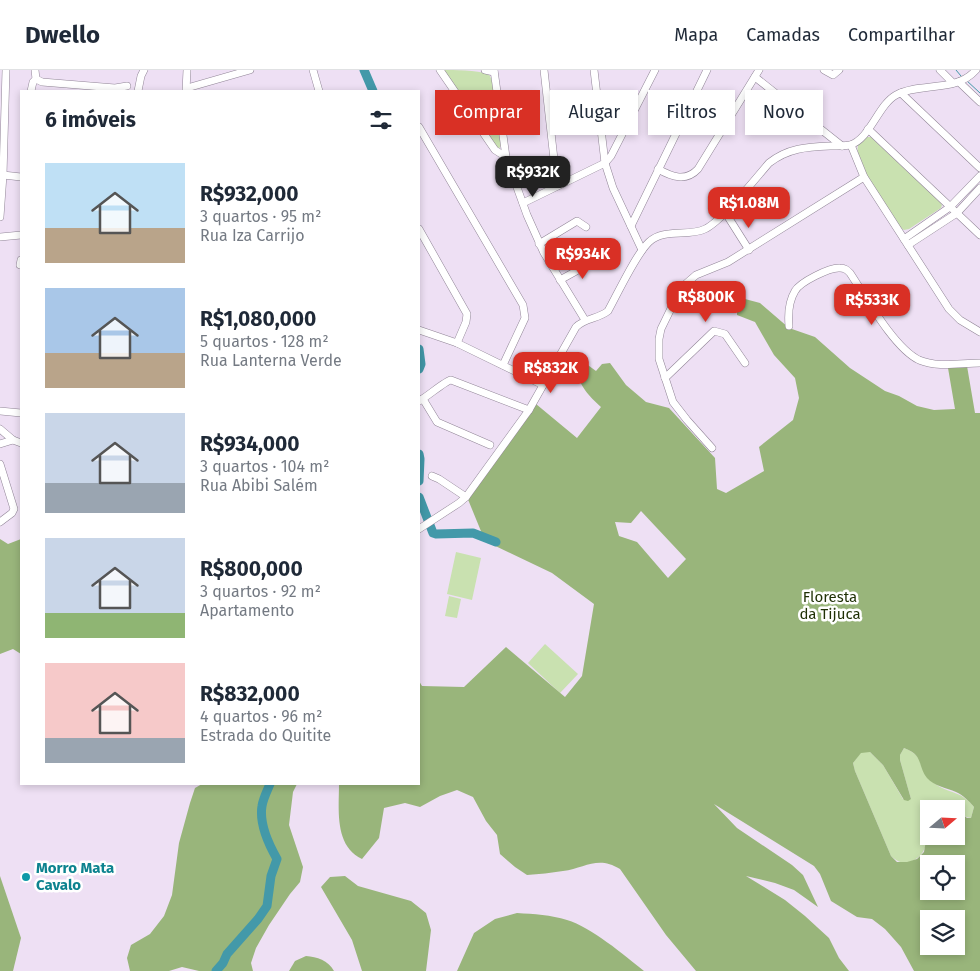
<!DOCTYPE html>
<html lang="pt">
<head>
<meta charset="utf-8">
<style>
  :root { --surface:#fff; --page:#f6f6f7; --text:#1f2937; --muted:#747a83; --line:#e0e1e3; --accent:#d93025 }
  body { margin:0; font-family:"Fira Sans",sans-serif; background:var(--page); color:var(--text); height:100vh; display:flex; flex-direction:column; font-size:19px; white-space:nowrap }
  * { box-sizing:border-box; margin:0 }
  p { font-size:16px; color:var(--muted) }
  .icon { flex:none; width:28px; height:28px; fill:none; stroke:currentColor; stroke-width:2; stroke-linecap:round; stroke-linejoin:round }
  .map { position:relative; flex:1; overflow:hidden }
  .details { position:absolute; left:20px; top:20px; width:400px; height:695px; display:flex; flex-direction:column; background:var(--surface); border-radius:0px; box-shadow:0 2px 8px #0003 }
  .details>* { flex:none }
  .hud { position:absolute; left:435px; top:20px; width:470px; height:45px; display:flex; gap:10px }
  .needle { width:32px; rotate:71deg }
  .tools { position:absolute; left:920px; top:730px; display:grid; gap:10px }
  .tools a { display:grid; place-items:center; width:45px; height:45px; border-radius:0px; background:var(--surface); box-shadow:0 2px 8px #0003; font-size:25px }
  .price { position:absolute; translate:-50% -42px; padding:0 11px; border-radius:10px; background:var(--accent); color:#fff; font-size:16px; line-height:32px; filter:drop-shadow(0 1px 2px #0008) }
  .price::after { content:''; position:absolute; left:50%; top:30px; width:15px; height:11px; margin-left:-8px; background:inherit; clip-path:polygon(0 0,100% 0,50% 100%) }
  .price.active { background:#222; color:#fff }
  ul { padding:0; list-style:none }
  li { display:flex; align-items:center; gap:15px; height:125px; padding:0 25px }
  li span { display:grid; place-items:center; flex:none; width:140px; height:100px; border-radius:0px; color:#555 }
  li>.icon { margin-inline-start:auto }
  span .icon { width:60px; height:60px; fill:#fffc; stroke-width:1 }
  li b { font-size:21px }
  h2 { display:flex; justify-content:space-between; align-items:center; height:60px; padding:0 25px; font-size:21px }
  .pill { padding:0 18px; border-radius:0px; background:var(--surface); box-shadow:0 2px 8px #0003; font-size:18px; line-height:45px }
  .pill.active { background:var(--accent); color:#fff }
  header { display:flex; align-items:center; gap:30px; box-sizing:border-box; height:70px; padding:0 25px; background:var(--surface); border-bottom:1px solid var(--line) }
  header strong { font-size:24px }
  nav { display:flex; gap:28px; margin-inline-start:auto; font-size:18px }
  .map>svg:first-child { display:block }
  .green { fill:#c9e1b0 }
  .forest { fill:#99b57b; fill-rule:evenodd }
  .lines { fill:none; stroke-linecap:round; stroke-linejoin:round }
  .stream { stroke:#4399a9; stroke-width:1 }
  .river { stroke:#4399a9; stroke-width:9 }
  .minor-casing { stroke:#918597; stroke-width:8 }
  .minor { stroke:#fff; stroke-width:7 }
  .culture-dot { fill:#0f9aa8; stroke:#fff; stroke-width:2 }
  .labels { text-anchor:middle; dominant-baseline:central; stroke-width:5; stroke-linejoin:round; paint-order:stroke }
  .park-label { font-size:15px; fill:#1f3005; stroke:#fff }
  .culture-label { font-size:15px; font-weight:bold; fill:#0d838f; stroke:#fff; text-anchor:start }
</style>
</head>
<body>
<header>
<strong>Dwello</strong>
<nav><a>Mapa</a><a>Camadas</a><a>Compartilhar</a></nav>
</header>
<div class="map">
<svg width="980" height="901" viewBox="0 0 980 901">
  <rect width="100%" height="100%" fill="#eee0f4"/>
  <g class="green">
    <path d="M442,0C454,0 477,0 488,4C496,8 499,64 501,75L499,79L496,78Z"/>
    <path d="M867,67H871L940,132L942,135L941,138L909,159L904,160L901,158C889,141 853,95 858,75Z"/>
    <polygon points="456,482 481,488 472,530 447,524"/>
    <polygon points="449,526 461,529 457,548 445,546"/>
    <polygon points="545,574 578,604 560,623 528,593"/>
    <path d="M904,678C926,686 921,703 934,713C948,724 961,720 974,737L971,748C961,747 955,737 944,734L938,739H929C929,757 931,787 909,792C901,794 897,791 891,786L855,701L853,693L861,682H870L883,695L903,729H911L900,690V685Z"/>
  </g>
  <g class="forest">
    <path d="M745,229L760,233L789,258L815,267L850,298L885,321L899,326L917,336L934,340L955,339L948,298L967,296L975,343H980V901H914L901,877L885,859L872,849L857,847L831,831L820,804L814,796L714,734L737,758L792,795L803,805L818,837L794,820L775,813L746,806L785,830L805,846L829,868L839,888L849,901H696L666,865L620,799C598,785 585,798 563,801C551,803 539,804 527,805L515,797L500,784L497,765L486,751L473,727L457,720L440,726L420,737L405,733L384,738L379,768L362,789C334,776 339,739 339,714H419V611L422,616L464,617L506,577L565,627L582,606L594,534L552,503L485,471L467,427L521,355L530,345L536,334L577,368L601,337C590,327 577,314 577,298L585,293L596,301L602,294L610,293L626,315L646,332L669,338L715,388L717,419L726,423L764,401L759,377L793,350L799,328L795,308L774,285L755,252L737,245V237ZM641,441L686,489L668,508L637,472L619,466L615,452L631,453ZM904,678C924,685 917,695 927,708C934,716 947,718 956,722C963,725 969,731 974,737L971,748H967L956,739V766H929V753L924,782L917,789L907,792H897L891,786L855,701L853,693L861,683L870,682L883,695L904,730L908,731L911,729L900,690V685ZM929,794H956V821H929ZM929,849H956V876H929Z"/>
    <polygon points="0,469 8,474 21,469 21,584 13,579 0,584"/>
    <polygon points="202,714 297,714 293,722 289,755 303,797 300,812 290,824 269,855 256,878 251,893 253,901 199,901 182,897 169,901 130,901 127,888 131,875 150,864 164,846 172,825 179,773 190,733 195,718"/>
    <polygon points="0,806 21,868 13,901 0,901"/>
    <polygon points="345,806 358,816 411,831 426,843 431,860 426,901 362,901 352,870 321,817 330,807"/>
    <path d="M517,843C534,844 551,845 567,850C591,857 624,885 644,901H457L474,863L495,849Z"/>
    <path d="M306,886C317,887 328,890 334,901H289L295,891Z"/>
  </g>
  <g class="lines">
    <g class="stream">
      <polyline points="956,0 961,6"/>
      <polyline points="966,10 980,23"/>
    </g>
    <g class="river">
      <polyline points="364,0 373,21"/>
      <polyline points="419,279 421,294 419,299"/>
      <polyline points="419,384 420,389 419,411"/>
      <polyline points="419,427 433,463 436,464 473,463 496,472"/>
      <path d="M216,901L223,893L227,884L258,849L267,836L271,806L277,789C269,775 259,754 262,736C263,729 267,721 270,714"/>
    </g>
    <defs>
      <g id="minor">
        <polyline points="313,0 319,21"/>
        <polyline points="440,0 495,80 506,87"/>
        <polyline points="485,0 494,2"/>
        <polyline points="494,0 506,87 527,145 544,183 585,250"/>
        <polyline points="544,0 557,116"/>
        <polyline points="594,0 605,93 613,118 642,180"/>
        <polyline points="824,0 833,5 839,0"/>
        <polyline points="940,0 953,13"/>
        <polyline points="755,7 842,76"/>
        <polyline points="36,9 42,12 115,18 127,16"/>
        <polyline points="959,12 980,32"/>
        <polyline points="187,18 250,0"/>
        <polyline points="31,21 33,12 36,9 35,0"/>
        <polyline points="138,21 141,6 144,0"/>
        <polyline points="186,21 187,0"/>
        <polyline points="901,23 980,98"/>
        <polyline points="419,57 523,235 525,248 503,295"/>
        <polyline points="868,59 980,165"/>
        <polyline points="851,75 864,107 949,239 960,250 980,262"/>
        <path d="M658,99C672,107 686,112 698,99L759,0"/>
        <polyline points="3,105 21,107"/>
        <polyline points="523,133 605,93 611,86 655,0"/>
        <polyline points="725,142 749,180"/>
        <polyline points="0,147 3,105 6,0"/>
        <polyline points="631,156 707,0"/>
        <polyline points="419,159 467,244 466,252 457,273"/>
        <polyline points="0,167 21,165"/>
        <polyline points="904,169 950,137 980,106"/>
        <polyline points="539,174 577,151 586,157"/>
        <polyline points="908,175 957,143 980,118"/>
        <polyline points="20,195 21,190"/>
        <polyline points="560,210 596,190 597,179"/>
        <path d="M789,256C788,245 789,231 795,221C800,212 830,197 840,198C845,198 847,200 850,203C866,227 894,278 919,290C938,298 960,293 980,293"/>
        <polyline points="419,260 457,273 543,315"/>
        <polyline points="665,308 714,261 725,264 745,293"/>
        <polyline points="423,329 437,352 490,375"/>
        <path d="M419,331C427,327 445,311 451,310L529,340"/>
        <polyline points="0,341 21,343"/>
        <polyline points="0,359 13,370 21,373"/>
        <polyline points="0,374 13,370"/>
        <polyline points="712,378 687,350 673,332 659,289 659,269 661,259 681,218 696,205 728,192 864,107"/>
        <polyline points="0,394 14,439 12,443 0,452"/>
        <polyline points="432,406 439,409 466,427"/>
        <path d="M419,459L459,433L466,427L529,340L576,257C585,248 598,249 608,241C618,223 636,184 649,172C664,158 688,167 705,159C722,151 755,109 769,93C788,78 807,77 830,76C836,76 844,76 850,75C870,69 878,35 896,25C921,12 956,23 976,0"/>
      </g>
    </defs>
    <use href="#minor" class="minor-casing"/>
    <use href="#minor" class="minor"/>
  </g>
  <circle class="culture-dot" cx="26" cy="807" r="5"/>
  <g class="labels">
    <g class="park-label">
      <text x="830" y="527">Floresta<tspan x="830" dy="17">da Tijuca</tspan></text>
    </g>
    <g class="culture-label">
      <text x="36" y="798">Morro Mata<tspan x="36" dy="17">Cavalo</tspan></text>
    </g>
  </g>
</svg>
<div class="tools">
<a><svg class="needle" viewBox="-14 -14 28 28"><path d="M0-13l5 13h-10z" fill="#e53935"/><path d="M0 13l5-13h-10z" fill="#747a83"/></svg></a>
<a><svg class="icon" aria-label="locate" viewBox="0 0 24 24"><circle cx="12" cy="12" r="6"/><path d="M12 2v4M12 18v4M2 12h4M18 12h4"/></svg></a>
<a><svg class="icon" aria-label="layers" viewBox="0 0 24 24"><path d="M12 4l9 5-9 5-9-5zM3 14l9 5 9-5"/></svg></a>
</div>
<b class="price active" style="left:533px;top:128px">R$932K</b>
<b class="price" style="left:749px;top:159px">R$1.08M</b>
<b class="price" style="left:583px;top:210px">R$934K</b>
<b class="price" style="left:706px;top:253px">R$800K</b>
<b class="price" style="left:872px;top:256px">R$533K</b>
<b class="price" style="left:551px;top:324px">R$832K</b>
<div class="hud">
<a class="pill active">Comprar</a>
<a class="pill">Alugar</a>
<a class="pill">Filtros</a>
<a class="pill">Novo</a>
</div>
<section class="details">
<h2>6 imóveis<svg class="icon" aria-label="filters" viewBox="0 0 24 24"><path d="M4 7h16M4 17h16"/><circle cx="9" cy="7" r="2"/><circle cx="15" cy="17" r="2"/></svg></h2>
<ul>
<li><span style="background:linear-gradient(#bfe0f5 65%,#b9a48a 0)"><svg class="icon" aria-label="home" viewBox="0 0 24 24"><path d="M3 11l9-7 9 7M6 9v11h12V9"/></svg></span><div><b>R$932,000</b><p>3 quartos · 95 m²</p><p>Rua Iza Carrijo</p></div></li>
<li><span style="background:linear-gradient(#a9c7e8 65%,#b9a48a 0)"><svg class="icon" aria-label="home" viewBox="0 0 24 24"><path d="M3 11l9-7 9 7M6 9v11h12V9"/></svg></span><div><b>R$1,080,000</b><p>5 quartos · 128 m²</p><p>Rua Lanterna Verde</p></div></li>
<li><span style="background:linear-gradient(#c9d6e8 70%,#9aa5b1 0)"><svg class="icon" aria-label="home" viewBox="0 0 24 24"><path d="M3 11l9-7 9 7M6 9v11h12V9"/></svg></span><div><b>R$934,000</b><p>3 quartos · 104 m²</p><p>Rua Abibi Salém</p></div></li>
<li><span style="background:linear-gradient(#c9d6e8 75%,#8fb573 0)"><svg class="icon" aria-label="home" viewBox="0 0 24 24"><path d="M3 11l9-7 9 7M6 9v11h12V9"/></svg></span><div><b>R$800,000</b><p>3 quartos · 92 m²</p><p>Apartamento</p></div></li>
<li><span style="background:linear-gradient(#f6c9c9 75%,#9aa5b1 0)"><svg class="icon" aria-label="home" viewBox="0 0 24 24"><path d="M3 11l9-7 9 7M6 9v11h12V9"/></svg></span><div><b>R$832,000</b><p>4 quartos · 96 m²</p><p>Estrada do Quitite</p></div></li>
</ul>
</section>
</div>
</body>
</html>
